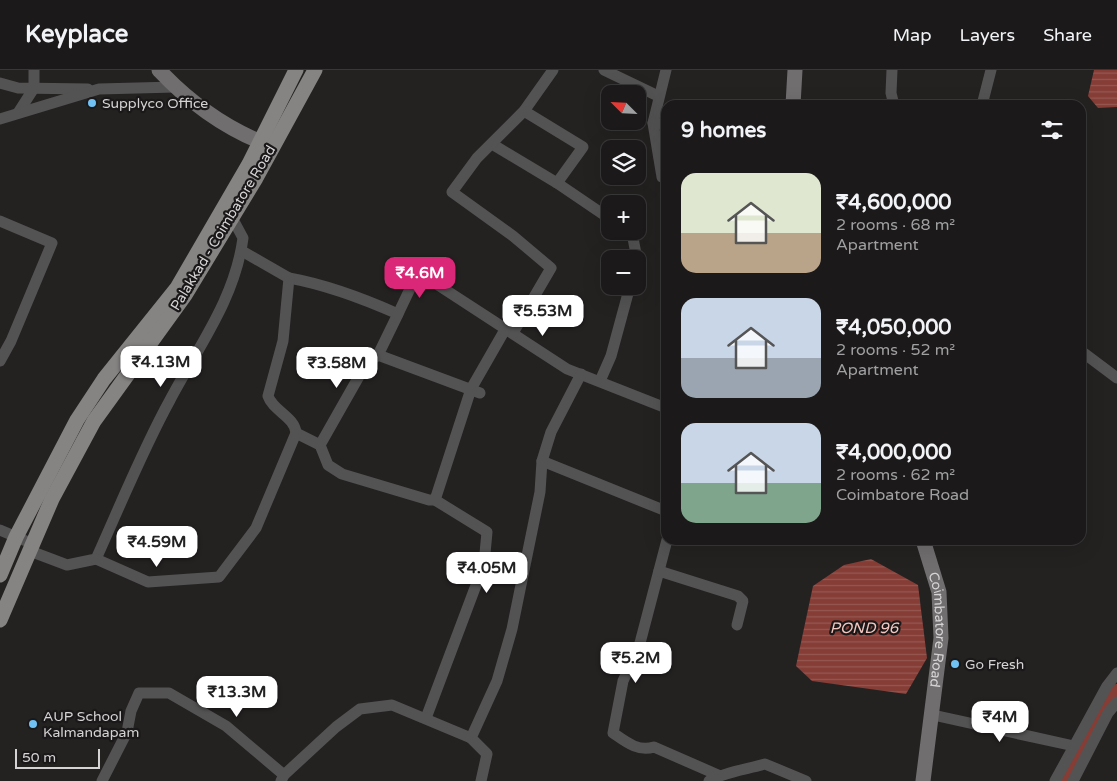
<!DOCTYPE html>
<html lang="en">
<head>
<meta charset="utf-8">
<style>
  :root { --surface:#1b1919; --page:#282626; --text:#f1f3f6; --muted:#a0a0a2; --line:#393838; --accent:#db2777 }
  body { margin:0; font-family:"Varela Round",sans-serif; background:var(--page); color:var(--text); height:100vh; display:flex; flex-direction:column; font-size:19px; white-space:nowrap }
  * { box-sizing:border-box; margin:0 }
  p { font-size:16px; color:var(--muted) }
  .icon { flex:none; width:28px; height:28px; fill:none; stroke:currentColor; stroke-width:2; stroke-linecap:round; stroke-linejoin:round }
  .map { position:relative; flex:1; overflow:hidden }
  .side { position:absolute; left:661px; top:30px; width:425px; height:445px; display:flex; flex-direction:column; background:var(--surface); border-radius:15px; box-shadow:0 5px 20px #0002,0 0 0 1px var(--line) }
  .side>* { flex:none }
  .needle { width:32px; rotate:294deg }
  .controls { position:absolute; left:601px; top:15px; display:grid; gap:10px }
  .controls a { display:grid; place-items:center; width:45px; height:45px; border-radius:10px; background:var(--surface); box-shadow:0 5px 20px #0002,0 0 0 1px var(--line); font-size:25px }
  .scale { position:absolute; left:15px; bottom:12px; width:85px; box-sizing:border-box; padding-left:5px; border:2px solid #d5d3d3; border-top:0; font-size:14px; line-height:18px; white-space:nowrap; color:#d5d3d3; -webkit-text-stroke:4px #1a1818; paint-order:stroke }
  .price { position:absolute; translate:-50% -42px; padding:0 11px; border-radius:10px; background:#fff; color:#222; font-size:16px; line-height:32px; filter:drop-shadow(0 1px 2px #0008) }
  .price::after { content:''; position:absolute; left:50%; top:30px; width:15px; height:11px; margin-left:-8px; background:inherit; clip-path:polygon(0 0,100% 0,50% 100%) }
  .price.selected { background:var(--accent); color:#fff }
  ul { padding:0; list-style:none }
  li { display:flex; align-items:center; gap:15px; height:125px; padding:0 20px }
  li span { display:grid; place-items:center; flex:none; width:140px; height:100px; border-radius:15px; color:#555 }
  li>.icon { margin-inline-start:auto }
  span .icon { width:60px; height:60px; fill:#fffc; stroke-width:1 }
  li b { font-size:21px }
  h2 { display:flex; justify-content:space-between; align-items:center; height:60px; padding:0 20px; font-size:21px }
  header { display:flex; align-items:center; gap:30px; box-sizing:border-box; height:70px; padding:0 25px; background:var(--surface); border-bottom:1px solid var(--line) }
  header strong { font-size:24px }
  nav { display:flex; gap:28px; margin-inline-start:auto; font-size:18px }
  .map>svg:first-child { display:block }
  .water { fill:url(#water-rules) }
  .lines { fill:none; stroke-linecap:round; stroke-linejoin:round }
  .canal { stroke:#863d36; stroke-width:12 }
  .street { stroke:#545353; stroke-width:11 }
  .secondary { stroke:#706e6e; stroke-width:15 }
  .primary { stroke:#868383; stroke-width:15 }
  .poi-dot { fill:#70c1f4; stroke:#1a1818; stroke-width:2 }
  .labels { text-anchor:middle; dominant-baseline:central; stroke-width:4.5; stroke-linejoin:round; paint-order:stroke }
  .poi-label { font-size:14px; fill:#d5d3d3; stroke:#1a1818; text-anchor:start }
  .street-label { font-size:14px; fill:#d5d3d3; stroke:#1a1818 }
  .water-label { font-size:15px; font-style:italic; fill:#f5c7c1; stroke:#1a1818 }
</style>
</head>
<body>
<header>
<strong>Keyplace</strong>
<nav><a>Map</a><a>Layers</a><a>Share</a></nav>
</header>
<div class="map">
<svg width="1117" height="711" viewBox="0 0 1117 711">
  <defs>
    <pattern id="water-rules" width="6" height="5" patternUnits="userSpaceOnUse" patternTransform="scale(1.25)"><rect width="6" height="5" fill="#863d36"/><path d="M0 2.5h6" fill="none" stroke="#965852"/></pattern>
  </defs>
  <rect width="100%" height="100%" fill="#242121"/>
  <g class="water">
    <polygon points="1094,0 1117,0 1117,37 1098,38 1088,26"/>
    <polygon points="871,489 918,515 927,588 906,624 812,611 796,596 813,516 844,495"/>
  </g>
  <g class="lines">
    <polyline class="canal" points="1067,711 1099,647 1117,620"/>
    <g class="street">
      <polyline points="604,0 658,26"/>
      <polyline points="666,0 653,53 662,107 666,108"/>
      <polyline points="892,0 891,23 894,35"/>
      <polyline points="0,13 18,18 88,19"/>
      <polyline points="982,35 991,0"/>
      <polyline points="524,41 583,77 557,113 610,149"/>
      <polyline points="18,43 34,18 34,0"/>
      <polyline points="0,49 99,19 175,17"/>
      <polyline points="653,53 666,55"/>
      <polyline points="492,74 557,113"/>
      <polyline points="0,151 52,173 11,271 0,291"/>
      <polyline points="629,161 632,163 637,189"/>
      <path d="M289,208C328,215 362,228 398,244L378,285L480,323"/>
      <polyline points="398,244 418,202 567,299 666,338"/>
      <polyline points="513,263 551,198 513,166 452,122 477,88 524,41 553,0"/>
      <polyline points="1081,281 1117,308"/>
      <polyline points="600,311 611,286 630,216"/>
      <polyline points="296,363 320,375 328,395 342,404 429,430 435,430 487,462 484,494 426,648"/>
      <polyline points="320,375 366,294 378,285"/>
      <polyline points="542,391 666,441"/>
      <polyline points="435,430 471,319 506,258"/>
      <polyline points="0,460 33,474"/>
      <path d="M667,470L640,573L623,611L613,663C626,672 638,682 654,677L718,705"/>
      <path d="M30,481L67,495L96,489C120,436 142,381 170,330C198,277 235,229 243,168L229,142"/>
      <path d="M96,489L148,512L219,507L256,458L296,363C295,347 273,341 268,326L283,271L289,208L242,181"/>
      <polyline points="659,501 738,526 743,531 737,555"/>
      <polyline points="933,645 1074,676"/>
      <polyline points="102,711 127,662 131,641 139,623 169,623 226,656 284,705"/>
      <polyline points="281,711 284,705 336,657 360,639 392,635 471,668"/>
      <polyline points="481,711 487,684 471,668 497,611 512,559 540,422 542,391 551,362 581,304"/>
      <path d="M709,711C724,702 748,699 765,694L806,711"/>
      <polyline points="1055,711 1107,616 1117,603"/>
      <polyline points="1073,711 1108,643 1117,632"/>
    </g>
    <g class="secondary">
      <path d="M159,0C190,33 228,60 271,76"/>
      <polyline points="793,35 795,0"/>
      <path id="s1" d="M923,470L939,522L941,568L923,711"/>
    </g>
    <g class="primary">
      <polyline points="0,505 16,467 77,350 104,309 177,218 249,94 296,0"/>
      <polyline points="0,550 52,429 94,351 185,225 256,108 315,0"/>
    </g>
  </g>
  <g class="poi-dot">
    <circle cx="92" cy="33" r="5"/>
    <circle cx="955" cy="594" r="5"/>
    <circle cx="33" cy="654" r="5"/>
  </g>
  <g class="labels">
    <g class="poi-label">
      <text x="102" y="33">Supplyco Office</text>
      <text x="965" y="594">Go Fresh</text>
      <text x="43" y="646">AUP School<tspan x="43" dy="16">Kalmandapam</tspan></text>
    </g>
    <g class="street-label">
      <text transform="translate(223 158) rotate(-59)">Palakkad - Coimbatore Road</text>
      <text stroke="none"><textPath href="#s1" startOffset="92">Coimbatore Road</textPath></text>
    </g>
    <g class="water-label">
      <text x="864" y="558">POND 96</text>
    </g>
  </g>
</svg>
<div class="controls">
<a><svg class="needle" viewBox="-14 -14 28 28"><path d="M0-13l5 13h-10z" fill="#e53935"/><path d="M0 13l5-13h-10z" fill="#a0a0a2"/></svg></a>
<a><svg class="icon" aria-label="layers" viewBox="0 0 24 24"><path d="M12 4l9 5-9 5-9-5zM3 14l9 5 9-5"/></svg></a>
<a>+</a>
<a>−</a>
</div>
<div class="scale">50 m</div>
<b class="price selected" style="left:420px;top:229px">₹4.6M</b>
<b class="price" style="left:543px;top:267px">₹5.53M</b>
<b class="price" style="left:161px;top:318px">₹4.13M</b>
<b class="price" style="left:337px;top:319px">₹3.58M</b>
<b class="price" style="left:157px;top:498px">₹4.59M</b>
<b class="price" style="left:487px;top:524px">₹4.05M</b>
<b class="price" style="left:636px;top:614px">₹5.2M</b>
<b class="price" style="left:237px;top:648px">₹13.3M</b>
<b class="price" style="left:1000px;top:673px">₹4M</b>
<section class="side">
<h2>9 homes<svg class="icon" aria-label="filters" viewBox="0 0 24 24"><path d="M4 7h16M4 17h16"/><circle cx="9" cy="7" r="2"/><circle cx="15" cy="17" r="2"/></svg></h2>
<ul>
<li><span style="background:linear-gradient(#dfe7d0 60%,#b9a48a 0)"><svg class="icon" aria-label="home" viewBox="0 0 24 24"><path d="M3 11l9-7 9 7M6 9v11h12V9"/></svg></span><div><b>₹4,600,000</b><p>2 rooms · 68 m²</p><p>Apartment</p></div></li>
<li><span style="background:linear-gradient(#c9d6e8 60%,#9aa5b1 0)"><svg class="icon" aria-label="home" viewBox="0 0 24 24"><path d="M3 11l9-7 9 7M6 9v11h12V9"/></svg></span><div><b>₹4,050,000</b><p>2 rooms · 52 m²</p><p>Apartment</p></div></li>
<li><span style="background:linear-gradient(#c9d6e8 60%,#7fa58c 0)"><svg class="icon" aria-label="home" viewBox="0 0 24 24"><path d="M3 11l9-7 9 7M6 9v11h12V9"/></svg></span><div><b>₹4,000,000</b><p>2 rooms · 62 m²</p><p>Coimbatore Road</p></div></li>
</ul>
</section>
</div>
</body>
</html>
